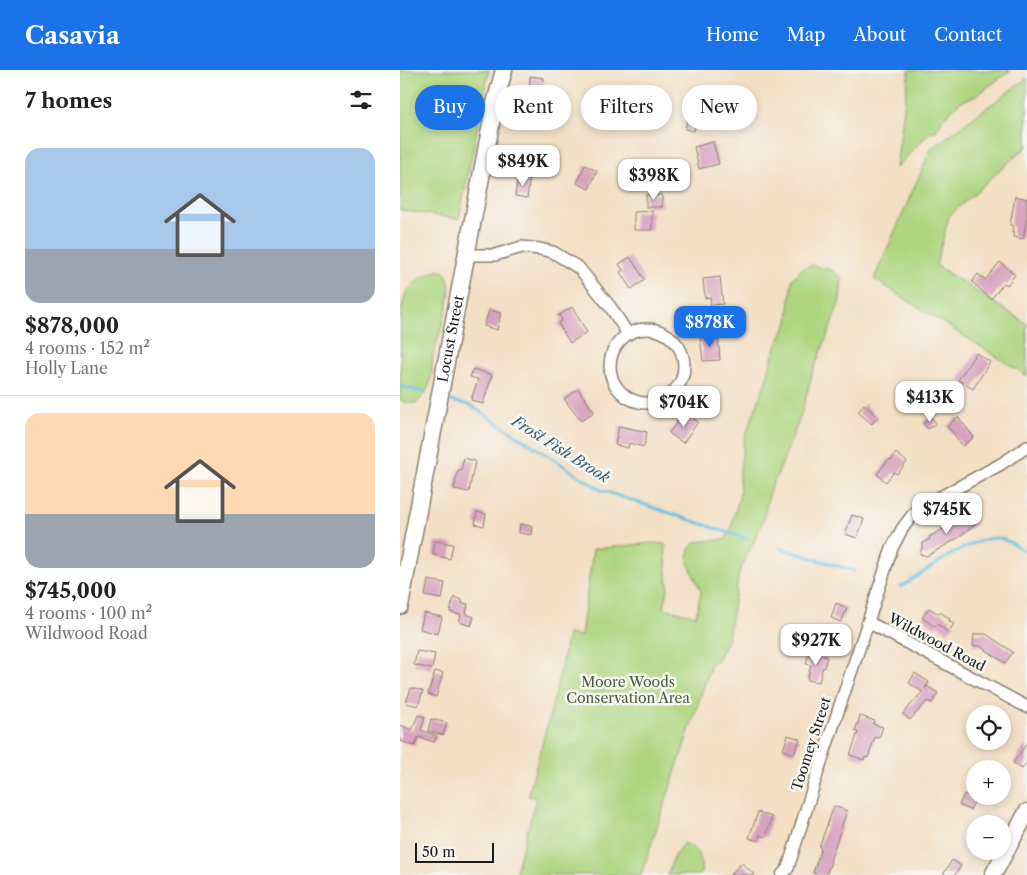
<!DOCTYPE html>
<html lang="en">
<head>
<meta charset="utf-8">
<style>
  :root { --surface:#fff; --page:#f6f6f6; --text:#222; --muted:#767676; --line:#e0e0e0; --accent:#1a73e8 }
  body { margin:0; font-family:"Libre Caslon Text",serif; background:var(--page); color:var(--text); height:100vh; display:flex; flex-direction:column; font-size:19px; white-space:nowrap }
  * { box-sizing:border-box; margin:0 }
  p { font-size:16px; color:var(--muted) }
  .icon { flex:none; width:28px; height:28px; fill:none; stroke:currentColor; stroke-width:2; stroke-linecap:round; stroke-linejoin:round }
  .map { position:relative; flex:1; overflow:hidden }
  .side { display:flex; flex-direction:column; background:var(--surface); width:400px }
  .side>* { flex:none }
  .top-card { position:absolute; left:15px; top:15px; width:475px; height:45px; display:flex; gap:10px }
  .tools { position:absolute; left:566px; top:635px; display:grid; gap:10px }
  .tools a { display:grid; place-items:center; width:45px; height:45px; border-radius:50%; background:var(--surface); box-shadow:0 2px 8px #0003; font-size:25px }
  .scale { position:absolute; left:15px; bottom:12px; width:79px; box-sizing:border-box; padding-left:5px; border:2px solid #1c1c1c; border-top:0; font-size:14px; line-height:18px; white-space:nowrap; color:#1c1c1c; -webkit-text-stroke:4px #f6f6f2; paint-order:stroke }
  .price { position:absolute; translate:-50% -42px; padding:0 11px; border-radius:10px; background:#fff; color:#222; font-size:16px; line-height:32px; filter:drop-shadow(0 1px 2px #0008) }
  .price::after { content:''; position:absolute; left:50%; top:30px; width:15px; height:11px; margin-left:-8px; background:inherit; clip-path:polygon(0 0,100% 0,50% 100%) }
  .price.selected { background:var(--accent); color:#fff }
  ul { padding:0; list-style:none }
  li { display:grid; align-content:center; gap:10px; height:265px; padding:0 25px }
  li+li { border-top:1px solid var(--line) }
  li span { display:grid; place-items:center; height:155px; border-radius:15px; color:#555 }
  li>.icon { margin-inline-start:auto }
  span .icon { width:90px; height:90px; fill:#fffc; stroke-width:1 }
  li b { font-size:21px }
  h2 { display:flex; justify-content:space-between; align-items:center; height:60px; padding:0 25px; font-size:21px }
  .chip { padding:0 18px; border-radius:22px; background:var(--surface); box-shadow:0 2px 8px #0003; font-size:18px; line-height:45px }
  .chip.selected { background:var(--accent); color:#fff }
  header { display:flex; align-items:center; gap:30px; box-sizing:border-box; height:70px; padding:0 25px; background:var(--accent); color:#fff }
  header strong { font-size:24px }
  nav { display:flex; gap:28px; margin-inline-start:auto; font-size:18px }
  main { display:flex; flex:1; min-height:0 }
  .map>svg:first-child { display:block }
  .green { fill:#add57f; stroke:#64784e }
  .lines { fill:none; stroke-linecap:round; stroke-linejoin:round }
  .stream { stroke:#61bbde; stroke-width:3 }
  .building { fill:#d7a2be }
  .street-casing { stroke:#887e70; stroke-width:14 }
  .secondary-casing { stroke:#887e70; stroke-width:19 }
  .street { stroke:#fff; stroke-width:11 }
  .secondary { stroke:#fff; stroke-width:16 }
  .labels { text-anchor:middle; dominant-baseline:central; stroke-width:5; stroke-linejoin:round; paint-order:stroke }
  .street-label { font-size:14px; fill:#1c1c1c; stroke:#f6f6f2 }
  .park-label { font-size:14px; fill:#4f5d3f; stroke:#f6f6f2 }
  .water-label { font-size:15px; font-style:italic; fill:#385c6a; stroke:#f6f6f2 }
</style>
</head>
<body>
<header>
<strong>Casavia</strong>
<nav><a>Home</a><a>Map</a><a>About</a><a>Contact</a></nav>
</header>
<main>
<section class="side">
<h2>7 homes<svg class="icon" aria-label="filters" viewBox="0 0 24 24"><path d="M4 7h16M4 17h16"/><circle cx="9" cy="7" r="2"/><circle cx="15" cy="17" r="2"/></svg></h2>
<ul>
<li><span style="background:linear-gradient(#a9c7e8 65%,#9aa5b1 0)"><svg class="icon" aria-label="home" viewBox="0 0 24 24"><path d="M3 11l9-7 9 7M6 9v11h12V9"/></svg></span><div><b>$878,000</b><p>4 rooms · 152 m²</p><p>Holly Lane</p></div></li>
<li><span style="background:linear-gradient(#ffd9b3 65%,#9aa5b1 0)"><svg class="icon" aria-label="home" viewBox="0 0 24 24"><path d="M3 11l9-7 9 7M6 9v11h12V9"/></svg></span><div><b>$745,000</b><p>4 rooms · 100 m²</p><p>Wildwood Road</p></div></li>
</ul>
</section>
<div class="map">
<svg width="627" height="805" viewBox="0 0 627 805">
  <rect width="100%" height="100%" fill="#f6f6f2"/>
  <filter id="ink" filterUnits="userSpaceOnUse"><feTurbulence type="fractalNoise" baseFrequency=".02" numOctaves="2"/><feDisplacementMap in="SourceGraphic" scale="10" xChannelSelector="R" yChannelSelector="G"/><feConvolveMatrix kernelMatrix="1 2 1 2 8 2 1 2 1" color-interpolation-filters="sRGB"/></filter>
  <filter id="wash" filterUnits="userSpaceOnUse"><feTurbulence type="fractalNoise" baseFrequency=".0096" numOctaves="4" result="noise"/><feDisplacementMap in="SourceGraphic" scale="20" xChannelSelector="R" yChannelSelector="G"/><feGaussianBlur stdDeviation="1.12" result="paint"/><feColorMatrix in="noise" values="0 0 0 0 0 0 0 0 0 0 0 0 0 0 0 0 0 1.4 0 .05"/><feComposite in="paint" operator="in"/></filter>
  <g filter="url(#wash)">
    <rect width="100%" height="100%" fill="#f3dfc3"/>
    <g class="green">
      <polygon points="0,0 89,0 59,149 0,140"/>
      <polygon points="509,0 611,0 577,25 560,32 542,50 536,61 530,62 496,98"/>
      <polygon points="627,8 627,77 618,84 549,146 536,195 627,254 627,306 474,209 531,79"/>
      <polygon points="412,195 431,200 442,208 440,230 428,264 413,301 401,345 380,399 370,420 363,451 350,480 339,503 327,572 316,591 311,595 241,805 115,805 136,728 128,726 152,637 168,564 181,566 193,479 252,473 265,474 268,518 264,538 296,546 301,521 288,493 289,479 296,472 326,469 331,458 340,424 339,407 344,369 366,311 374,281 388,252 392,209 402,199"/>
      <path d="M39,200C43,202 46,203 48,208C55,226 37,267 33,287C31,297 33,308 28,318C26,323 21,329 17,333C11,334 6,333 0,330L1,242L6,223L14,214L24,206Z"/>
      <path d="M284,773C297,777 305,792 300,805H267L275,784Z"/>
    </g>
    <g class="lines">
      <g class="stream">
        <polyline points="0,316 26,323"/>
        <polyline points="51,331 70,335 201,420 347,469"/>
        <polyline points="380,478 454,501"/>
        <path d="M501,517C525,502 571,466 599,468C606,469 620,478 627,482"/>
      </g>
    </g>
    <g id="blocks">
      <g class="building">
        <polygon points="130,6 144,8 141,32 130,30 131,23 129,22"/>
        <polygon points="225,19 234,22 233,25 252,31 248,43 230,37 227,46 217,43"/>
        <polygon points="289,42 298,45 294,61 285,59"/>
        <polygon points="313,72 319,94 299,99 294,77"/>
        <polygon points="185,95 197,101 189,119 177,113"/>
        <polygon points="118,106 130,107 127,128 115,126"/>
        <rect x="246" y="125" width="16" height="12"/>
        <polygon points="615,126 627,129 627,147 623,169 613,167 614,163 612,163 613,156 610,155"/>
        <polygon points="252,141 252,160 234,160 234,142"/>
        <polygon points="230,187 245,210 231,219 220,202 223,200 219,194"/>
        <polygon points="600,192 615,205 607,215 604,213 591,229 572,212 578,204 585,210"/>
        <polygon points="320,207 323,234 311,235 310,227 305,228 303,209"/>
        <polygon points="172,237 187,262 170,273 158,253 162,250 159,245"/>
        <polygon points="89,240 101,243 97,260 84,256"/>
        <polygon points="318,265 320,290 303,291 300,267"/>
        <polygon points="576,283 590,292 573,319 558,310"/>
        <polygon points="73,299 92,305 83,334 71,330 78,309 70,307"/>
        <polygon points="178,319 194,342 181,351 164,329"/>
        <polygon points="464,334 478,347 472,354 458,342"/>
        <polygon points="284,342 298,352 283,373 269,363"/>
        <polygon points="531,347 536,353 528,359 523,353"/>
        <polygon points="558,347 574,367 563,376 547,356"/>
        <polygon points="219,356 247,362 244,377 229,373 228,378 215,375"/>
        <polygon points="496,383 507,392 497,404 494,402 486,412 477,404 489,389 491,390"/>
        <polygon points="64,388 75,391 69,422 54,419 58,400 61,400"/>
        <polygon points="77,442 86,444 84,456 75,454"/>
        <polygon points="566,443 575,454 558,468 527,486 520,484 523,473 530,469 529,467 558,451 557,450"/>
        <polygon points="452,445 464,449 457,468 445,464"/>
        <polygon points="120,454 132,456 131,465 119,463"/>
        <polygon points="35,471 53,474 50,489 33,485"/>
        <polygon points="28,510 45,513 42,529 25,526"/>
        <polygon points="54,527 62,530 62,533 68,534 66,544 74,547 71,556 59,552 61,545 50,542"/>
        <polygon points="436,533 447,538 441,552 431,548"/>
        <polygon points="529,538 539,544 540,542 550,549 549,551 554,554 548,562 537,554 535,557 522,548"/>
        <polygon points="24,543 42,547 38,564 20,559"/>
        <polygon points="574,564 586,564 613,582 605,593 580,576 573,576"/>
        <polygon points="17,581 35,584 32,599 14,595"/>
        <polygon points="409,582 427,587 424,598 423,597 419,612 407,610 411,595 406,594"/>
        <polygon points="35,601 43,603 36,627 28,624"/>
        <polygon points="515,603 529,612 525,619 527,616 538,623 532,633 527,631 510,650 503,644 522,622 509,613"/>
        <polygon points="11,618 23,621 18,636 6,633"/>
        <polygon points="18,645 25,647 21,660 37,666 34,672 18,667 15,676 0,671 0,655 12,660"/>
        <polygon points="460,646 475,651 473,654 483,657 479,668 475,667 468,688 465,687 464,690 450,685 458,662 455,661"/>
        <polygon points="31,649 47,653 43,665 28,661"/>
        <polygon points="388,665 400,669 394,684 383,680"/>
        <polygon points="627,673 627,692 622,699 613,693"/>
        <polygon points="564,724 575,730 570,740 559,735"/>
        <polygon points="434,736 447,741 430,791 431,792 426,805 418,805 413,803 421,778 419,777"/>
        <polygon points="358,742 372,747 366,767 360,765 358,771 349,768"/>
        <polygon points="552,790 561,796 555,805 543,805"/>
        <polygon points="342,793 355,805 330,805"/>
      </g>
    </g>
  </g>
  <g filter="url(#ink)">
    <use href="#blocks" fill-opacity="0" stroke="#887e70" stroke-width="1"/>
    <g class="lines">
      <defs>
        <g id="street">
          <polyline points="66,185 95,185 122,177 140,179 153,182 179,198 211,238 228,264"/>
          <circle cx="247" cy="296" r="37"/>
          <polyline points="627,377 601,394 524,436 514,443 502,459 492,478 468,552 627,637"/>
          <polyline points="382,805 388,798 419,698 468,552"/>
        </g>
        <g id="secondary">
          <path id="s1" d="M0,536L95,33L104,0"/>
          <polyline points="593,805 627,742"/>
        </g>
      </defs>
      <use href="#street" class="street-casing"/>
      <use href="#secondary" class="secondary-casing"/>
      <use href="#street" class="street"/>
      <use href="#secondary" class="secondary"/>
    </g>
  </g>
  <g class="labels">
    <g class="street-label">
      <text stroke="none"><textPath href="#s1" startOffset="272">Locust Street</textPath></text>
      <text transform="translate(537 572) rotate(28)">Wildwood Road</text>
      <text transform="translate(411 674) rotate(-72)">Toomey Street</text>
    </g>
    <g class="park-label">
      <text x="228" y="612">Moore Woods<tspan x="228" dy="16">Conservation Area</tspan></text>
    </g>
    <g class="water-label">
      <text transform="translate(161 379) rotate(32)">Frost Fish Brook</text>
    </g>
  </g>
</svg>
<div class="tools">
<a><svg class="icon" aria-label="locate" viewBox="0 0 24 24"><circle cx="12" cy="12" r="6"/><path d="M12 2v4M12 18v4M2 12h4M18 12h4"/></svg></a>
<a>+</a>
<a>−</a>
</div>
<div class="scale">50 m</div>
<b class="price" style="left:123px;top:117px">$849K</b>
<b class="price" style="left:254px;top:131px">$398K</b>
<b class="price selected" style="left:310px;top:278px">$878K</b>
<b class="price" style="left:530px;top:353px">$413K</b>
<b class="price" style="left:284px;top:358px">$704K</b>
<b class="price" style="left:547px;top:465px">$745K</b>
<b class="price" style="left:416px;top:596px">$927K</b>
<div class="top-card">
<a class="chip selected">Buy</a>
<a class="chip">Rent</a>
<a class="chip">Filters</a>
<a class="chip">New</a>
</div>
</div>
</main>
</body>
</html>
